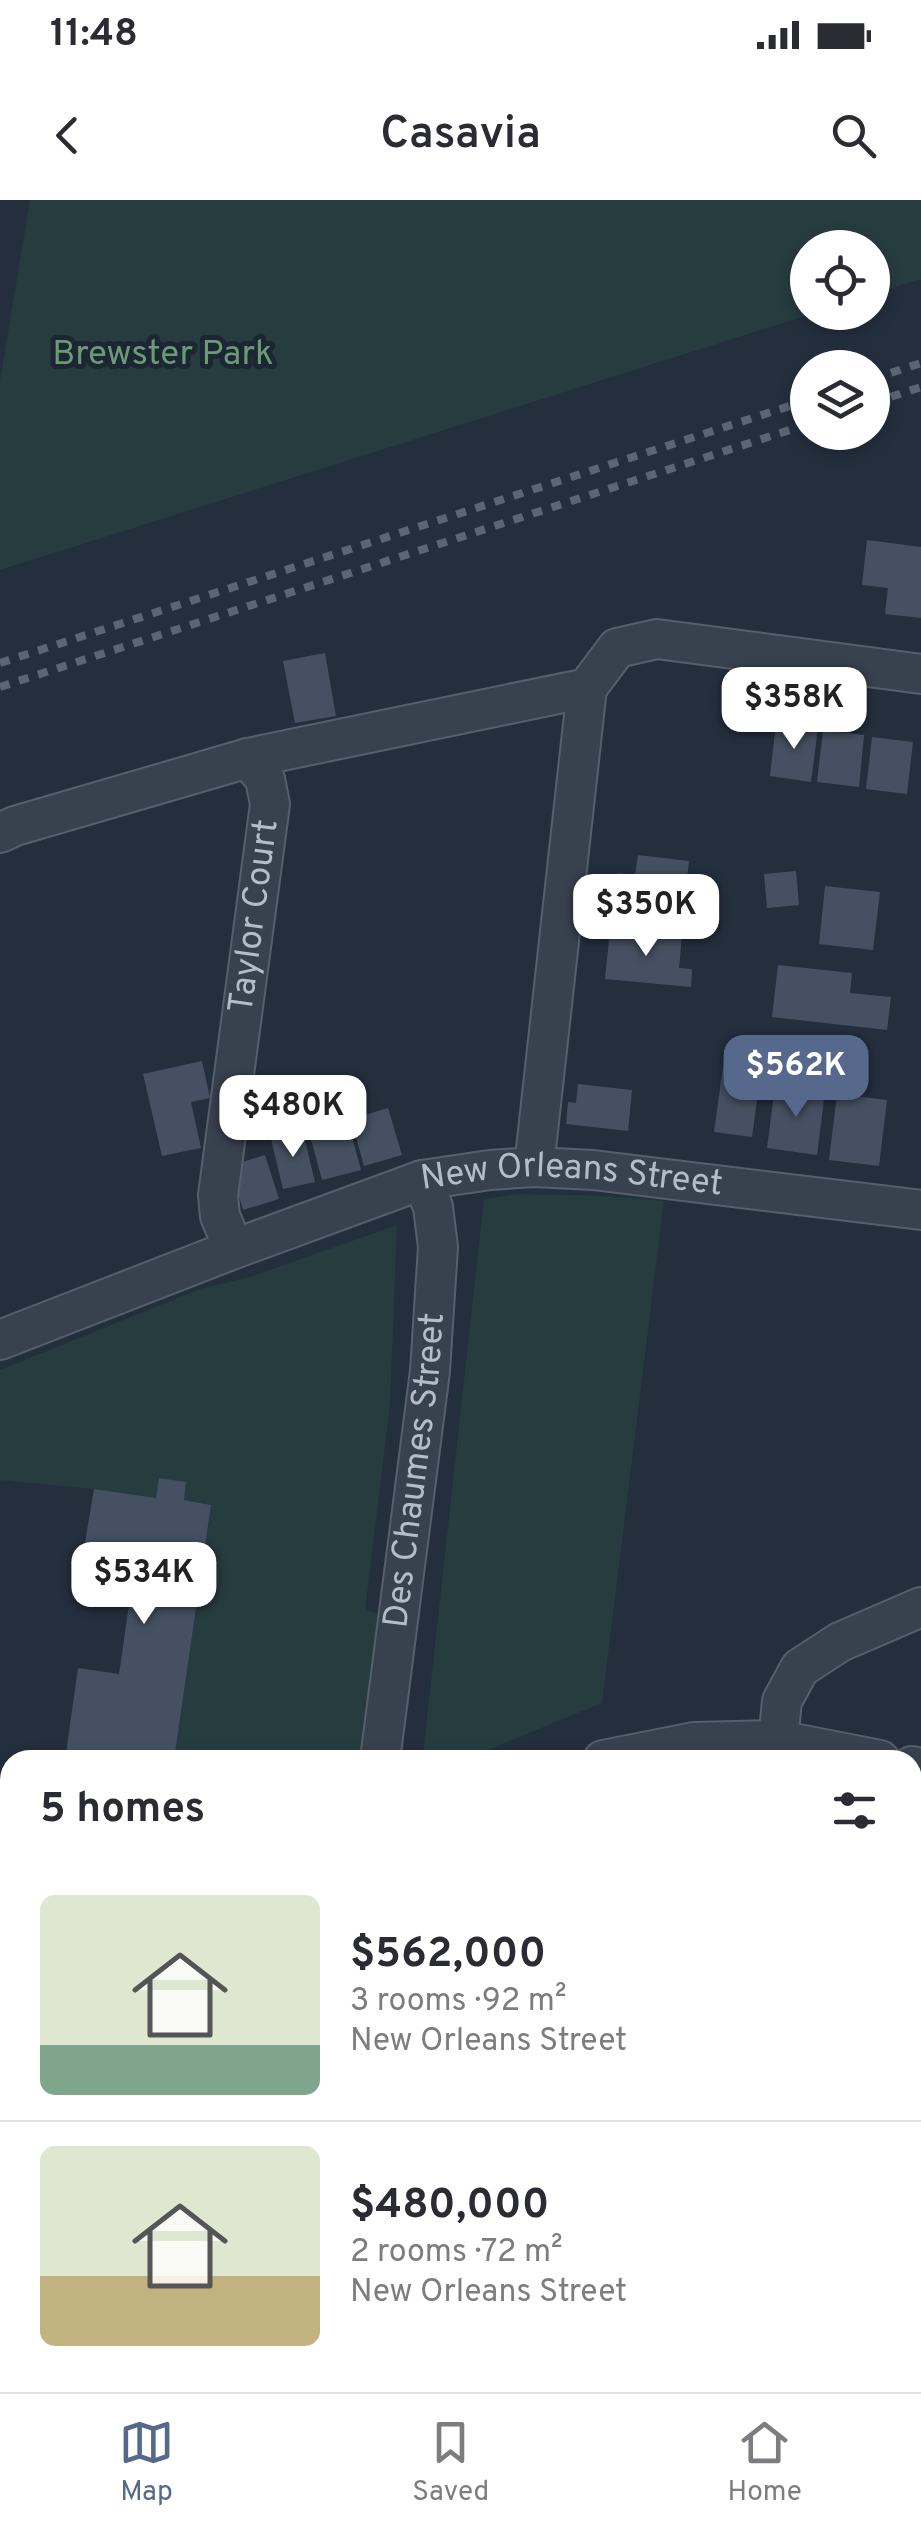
<!DOCTYPE html>
<html lang="en">
<head>
<meta charset="utf-8">
<style>
  :root { --surface:#fff; --page:#f7f7f7; --text:#2b2b33; --muted:#7c7c81; --line:#e1e1e2; --accent:#56698c }
  body { margin:0; font-family:Overpass,sans-serif; background:var(--page); color:var(--text); height:100vh; display:flex; flex-direction:column; font-size:38px; white-space:nowrap }
  * { box-sizing:border-box; margin:0 }
  p { font-size:32px; color:var(--muted) }
  .icon { flex:none; width:55px; height:55px; fill:none; stroke:currentColor; stroke-width:2; stroke-linecap:round; stroke-linejoin:round }
  .map { position:relative; flex:1; overflow:hidden }
  .details { position:absolute; left:0px; top:1550px; width:922px; height:642px; display:flex; flex-direction:column; background:var(--surface); border-radius:30px 30px 0 0; box-shadow:0 5px 15px #0003 }
  .details>* { flex:none }
  .buttons { position:absolute; left:790px; top:30px; display:grid; gap:20px }
  .buttons a { display:grid; place-items:center; width:100px; height:100px; border-radius:50%; background:var(--surface); box-shadow:0 5px 15px #0003; font-size:50px }
  .price { position:absolute; translate:-50% -85px; padding:0 22px; border-radius:20px; background:#fff; color:#222; font-size:32px; line-height:65px; filter:drop-shadow(0 2px 5px #0008) }
  .price::after { content:''; position:absolute; left:50%; top:60px; width:30px; height:22px; margin-left:-15px; background:inherit; clip-path:polygon(0 0,100% 0,50% 100%) }
  .price.selected { background:var(--accent); color:#fff }
  ul { padding:0; list-style:none }
  li { display:flex; align-items:center; gap:30px; height:250px; padding:0 40px }
  li+li { border-top:2px solid var(--line) }
  li span { display:grid; place-items:center; flex:none; width:280px; height:200px; border-radius:15px; color:#555 }
  li>.icon { margin-inline-start:auto }
  span .icon { width:120px; height:120px; fill:#fffc; stroke-width:1 }
  li b { font-size:42px }
  h2 { display:flex; justify-content:space-between; align-items:center; height:120px; padding:0 40px; font-size:42px }
  .status { display:flex; justify-content:space-between; align-items:center; height:70px; padding:0 50px; background:var(--surface); direction:ltr }
  .status svg { height:28px; fill:currentColor }
  header { display:flex; justify-content:space-between; align-items:center; height:130px; padding:0 40px; background:var(--surface); font-size:45px; font-weight:600 }
  .tabs { display:flex; justify-content:space-around; align-items:center; height:140px; border-top:2px solid var(--line); background:var(--surface); font-size:28px; color:var(--muted) }
  .tabs a { display:grid; justify-items:center; gap:5px }
  .tabs .selected { color:var(--accent) }
  .map>svg:first-child { display:block }
  .green { fill:#263c3f }
  .building { fill:#455162 }
  .lines { fill:none; stroke-linecap:round; stroke-linejoin:round }
  .minor-casing { stroke:#565f6c; stroke-width:42 }
  .minor { stroke:#38414e; stroke-width:38 }
  .rail { stroke:#5a6575; stroke-width:8; stroke-dasharray:10 10; stroke-linecap:butt }
  .labels { text-anchor:middle; dominant-baseline:central; stroke-width:10; stroke-linejoin:round; paint-order:stroke }
  .park-label { font-size:35px; fill:#6b9a76; stroke:#1d2633 }
  .street-label { font-size:35px; fill:#b4bcc9; stroke:#1d2633 }
</style>
</head>
<body>
<div class="status"><b>11:48</b><svg viewBox="0 0 49 12"><path d="M0 12V9h3v3zM5 12V6h3v6zM10 12V3h3v9zM15 12V0h3v12zM26 1h20v11H26zM47 4h2v5h-2z"/></svg></div>
<header><svg class="icon" aria-label="back" viewBox="0 0 24 24"><path d="M15 5l-7 7 7 7"/></svg>Casavia<svg class="icon" aria-label="search" viewBox="0 0 24 24"><circle cx="10" cy="10" r="6"/><path d="M15 15l6 6"/></svg></header>
<div class="map">
<svg width="921" height="2192" viewBox="0 0 921 2192">
  <rect width="100%" height="100%" fill="#242f3e"/>
  <g class="green">
    <polygon points="30,0 921,0 921,79 873,94 872,48 808,48 808,112 815,113 0,370 0,181"/>
    <path d="M519,994L607,996L664,1001L602,1503L473,1556C455,1559 439,1563 423,1554L484,999Z"/>
    <polygon points="397,1025 390,1204 365,1411 381,1413 362,1560 174,1560 211,1305 184,1300 186,1282 159,1278 156,1298 94,1289 0,1280 0,1170 200,1089 250,1077"/>
  </g>
  <g class="building">
    <polygon points="867,340 921,347 921,418 885,414 888,388 862,385"/>
    <polygon points="325,453 336,516 295,523 283,461"/>
    <polygon points="776,523 818,528 811,582 770,576"/>
    <polygon points="823,530 864,535 859,587 817,582"/>
    <polygon points="872,537 913,542 907,594 866,589"/>
    <polygon points="638,655 689,661 681,729 612,721 618,673 635,675"/>
    <polygon points="796,671 799,705 767,708 764,674"/>
    <polygon points="825,686 880,692 873,750 819,744"/>
    <polygon points="610,730 682,736 679,768 692,769 691,787 605,779"/>
    <polygon points="778,765 852,773 850,793 891,797 887,830 772,817"/>
    <polygon points="724,859 762,864 752,937 714,932"/>
    <polygon points="202,861 210,898 191,902 201,948 162,956 143,874"/>
    <polygon points="578,884 632,890 628,931 566,924 568,902 576,903"/>
    <polygon points="775,886 825,892 817,955 767,948"/>
    <polygon points="837,894 887,900 879,966 829,960"/>
    <polygon points="388,908 402,955 364,966 351,919"/>
    <polygon points="348,922 361,970 322,980 309,932"/>
    <polygon points="303,932 315,982 283,989 271,939"/>
    <polygon points="265,955 279,999 243,1010 230,966"/>
    <polygon points="159,1278 186,1282 184,1300 211,1305 174,1560 65,1560 78,1468 119,1474 137,1350 85,1343 94,1289 156,1298"/>
    <polygon points="8,1634 3,1679 0,1679 0,1636"/>
    <polygon points="912,1689 921,1690 921,1758 912,1757"/>
    <polygon points="919,2029 921,2029 921,2056 915,2056"/>
    <polygon points="213,2182 287,2182 286,2192 264,2192 213,2185"/>
    <polygon points="378,2182 438,2182 437,2192 378,2185"/>
    <polygon points="504,2182 575,2182 573,2192 506,2192"/>
    <polygon points="716,2182 744,2182 769,2186 768,2192 715,2192"/>
    <polygon points="811,2182 854,2182 853,2192 809,2192"/>
  </g>
  <g class="lines">
    <defs>
      <g id="minor">
        <polyline points="587,488 617,448 657,439 921,474"/>
        <polyline points="0,633 15,626 248,558 587,488"/>
        <polyline points="534,967 587,488"/>
        <path id="s1" d="M234,1049L220,1016L218,995L270,604L265,579L248,558"/>
        <path id="s2" d="M0,1140L234,1049L422,980L490,970L534,967L593,970L921,1010"/>
        <polyline points="778,1540 782,1501 800,1468 840,1442 921,1407"/>
        <path id="s3" d="M380,1560L430,1171L438,1047L433,1007L422,980"/>
        <polyline points="603,1560 694,1542 778,1540 880,1560"/>
        <polyline points="912,1566 921,1568"/>
        <polyline points="912,1630 921,1632"/>
        <polyline points="912,1798 921,1800"/>
        <polyline points="0,1843 10,1835"/>
        <polyline points="912,2106 921,2107"/>
        <polyline points="145,2192 146,2182"/>
        <polyline points="624,2192 625,2182"/>
      </g>
    </defs>
    <use href="#minor" class="minor-casing"/>
    <use href="#minor" class="minor"/>
    <g class="rail">
      <polyline points="872,179 921,163"/>
      <polyline points="872,203 921,187"/>
      <polyline points="0,463 808,200"/>
      <polyline points="0,487 808,224"/>
    </g>
  </g>
  <g class="labels">
    <g class="park-label">
      <text x="163" y="155">Brewster Park</text>
    </g>
    <g class="street-label">
      <text stroke="none"><textPath href="#s1" startOffset="338">Taylor Court</textPath></text>
      <text stroke="none"><textPath href="#s2" startOffset="602">New Orleans Street</textPath></text>
      <text stroke="none"><textPath href="#s3" startOffset="292">Des Chaumes Street</textPath></text>
    </g>
  </g>
</svg>
<div class="buttons">
<a><svg class="icon" aria-label="locate" viewBox="0 0 24 24"><circle cx="12" cy="12" r="6"/><path d="M12 2v4M12 18v4M2 12h4M18 12h4"/></svg></a>
<a><svg class="icon" aria-label="layers" viewBox="0 0 24 24"><path d="M12 4l9 5-9 5-9-5zM3 14l9 5 9-5"/></svg></a>
</div>
<b class="price" style="left:794px;top:552px">$358K</b>
<b class="price" style="left:646px;top:759px">$350K</b>
<b class="price selected" style="left:796px;top:920px">$562K</b>
<b class="price" style="left:293px;top:960px">$480K</b>
<b class="price" style="left:144px;top:1427px">$534K</b>
<section class="details">
<h2>5 homes<svg class="icon" aria-label="filters" viewBox="0 0 24 24"><path d="M4 7h16M4 17h16"/><circle cx="9" cy="7" r="2"/><circle cx="15" cy="17" r="2"/></svg></h2>
<ul>
<li><span style="background:linear-gradient(#dfe7d0 75%,#7fa58c 0)"><svg class="icon" aria-label="home" viewBox="0 0 24 24"><path d="M3 11l9-7 9 7M6 9v11h12V9"/></svg></span><div><b>$562,000</b><p>3 rooms · 92 m²</p><p>New Orleans Street</p></div></li>
<li><span style="background:linear-gradient(#dfe7d0 65%,#c2b280 0)"><svg class="icon" aria-label="home" viewBox="0 0 24 24"><path d="M3 11l9-7 9 7M6 9v11h12V9"/></svg></span><div><b>$480,000</b><p>2 rooms · 72 m²</p><p>New Orleans Street</p></div></li>
</ul>
</section>
</div>
<nav class="tabs">
<a class="selected"><svg class="icon" aria-label="map" viewBox="0 0 24 24"><path d="M3 6l6-2 6 2 6-2v14l-6 2-6-2-6 2zM9 4v14M15 6v14"/></svg>Map</a>
<a><svg class="icon" aria-label="saved" viewBox="0 0 24 24"><path d="M7 4h10v16l-5-4-5 4z"/></svg>Saved</a>
<a><svg class="icon" aria-label="home" viewBox="0 0 24 24"><path d="M3 11l9-7 9 7M6 9v11h12V9"/></svg>Home</a>
</nav>
</body>
</html>
